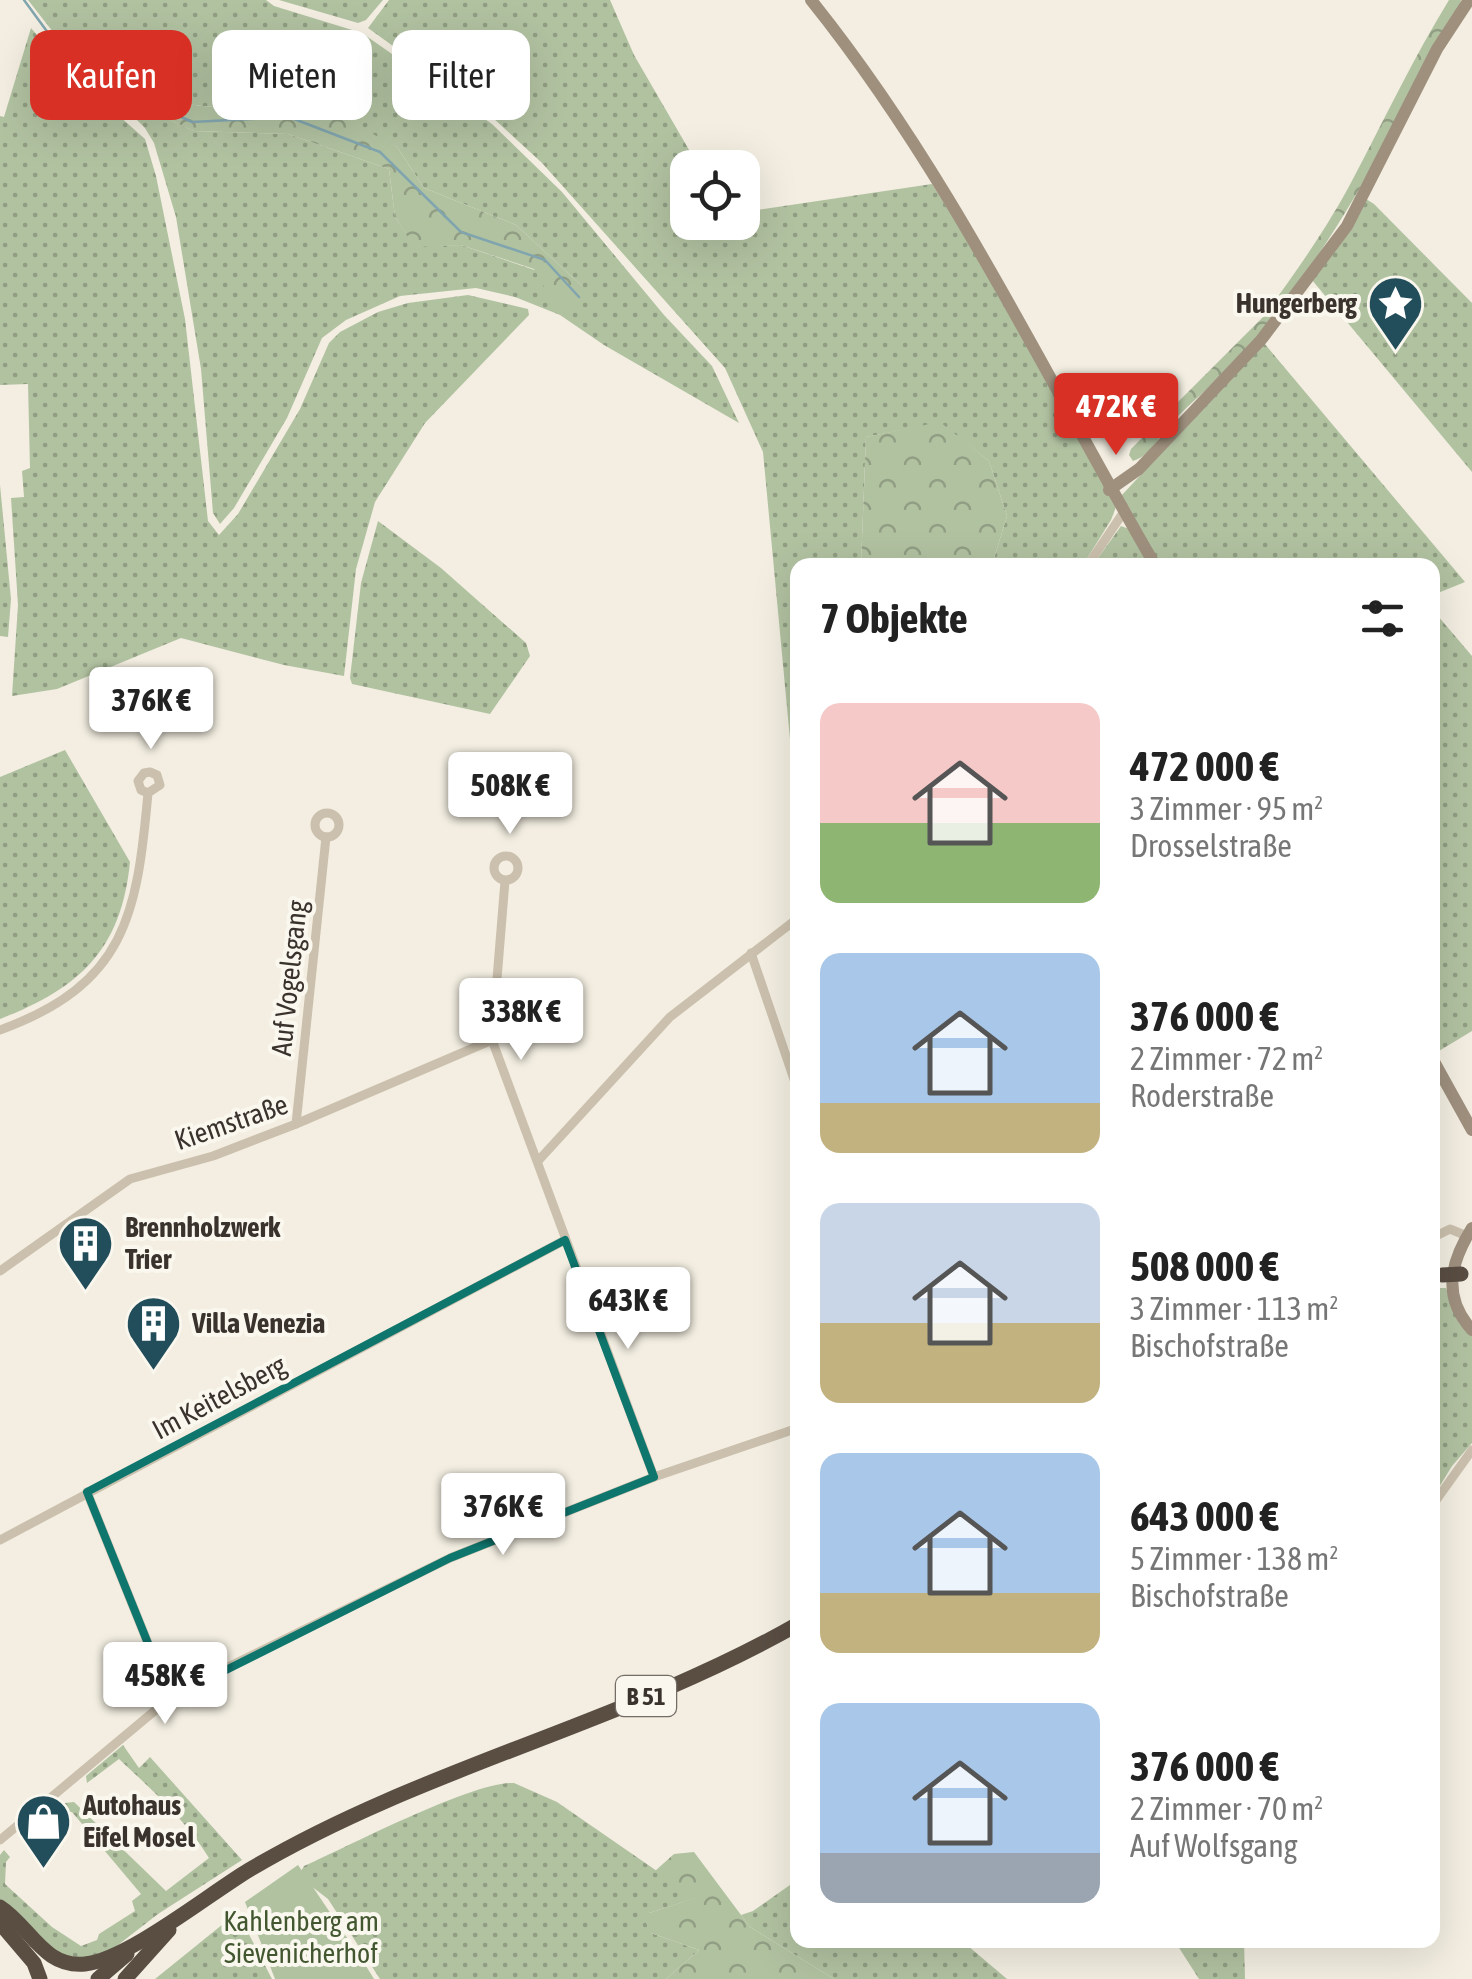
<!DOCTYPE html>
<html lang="de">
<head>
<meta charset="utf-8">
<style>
  :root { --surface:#fff; --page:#f2f2f2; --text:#222; --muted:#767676; --accent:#d93025 }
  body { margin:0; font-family:"Asap Condensed",sans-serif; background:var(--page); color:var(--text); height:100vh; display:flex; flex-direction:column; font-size:38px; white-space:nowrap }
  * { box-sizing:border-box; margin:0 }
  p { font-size:32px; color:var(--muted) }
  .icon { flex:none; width:55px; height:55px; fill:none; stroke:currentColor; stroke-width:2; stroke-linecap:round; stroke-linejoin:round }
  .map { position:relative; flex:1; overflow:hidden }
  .drawer { position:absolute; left:790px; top:558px; width:650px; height:1390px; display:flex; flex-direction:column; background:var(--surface); border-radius:20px; box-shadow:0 10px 40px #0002 }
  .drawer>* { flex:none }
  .top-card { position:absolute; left:30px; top:30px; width:610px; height:90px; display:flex; gap:20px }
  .controls { position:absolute; left:670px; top:150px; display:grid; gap:20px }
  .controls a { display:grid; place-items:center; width:90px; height:90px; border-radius:20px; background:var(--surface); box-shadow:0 10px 40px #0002; font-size:50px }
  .price { position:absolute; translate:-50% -85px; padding:0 22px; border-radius:10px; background:#fff; color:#222; font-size:32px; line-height:65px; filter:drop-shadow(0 2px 5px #0008) }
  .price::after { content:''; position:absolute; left:50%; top:60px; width:30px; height:22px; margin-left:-15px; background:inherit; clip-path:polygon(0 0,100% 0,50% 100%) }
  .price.selected { background:var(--accent); color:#fff }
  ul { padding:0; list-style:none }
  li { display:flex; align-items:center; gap:30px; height:250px; padding:0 30px }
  li span { display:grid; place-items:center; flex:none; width:280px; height:200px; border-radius:20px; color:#555 }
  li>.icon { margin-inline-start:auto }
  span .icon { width:120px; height:120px; fill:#fffc; stroke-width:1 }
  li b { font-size:42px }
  h2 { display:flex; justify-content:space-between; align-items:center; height:120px; padding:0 30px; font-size:42px }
  .tag { padding:0 35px; border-radius:20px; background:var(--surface); box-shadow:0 10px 40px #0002; font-size:35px; line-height:90px }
  .tag.selected { background:var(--accent); color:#fff }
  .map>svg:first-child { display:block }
  .grass { fill:url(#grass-dots) }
  .forest { fill:url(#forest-crowns) }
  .park { fill:#b1c2a1 }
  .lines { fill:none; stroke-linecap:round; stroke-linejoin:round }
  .stream { stroke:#81a5af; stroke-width:2.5 }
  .street { stroke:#cbc0ad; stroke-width:9 }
  .secondary { stroke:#9f907e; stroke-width:12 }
  .highway { stroke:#5a4e43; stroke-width:15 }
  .highway-bridge { stroke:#5a4e43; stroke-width:15 }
  .marked { fill:none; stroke:#0f766e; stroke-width:8; stroke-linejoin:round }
  .labels { text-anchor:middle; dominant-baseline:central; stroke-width:8; stroke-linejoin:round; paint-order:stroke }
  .shield { fill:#faf7ee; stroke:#746d66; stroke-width:2.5 }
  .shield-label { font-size:25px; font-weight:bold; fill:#3a322c }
  .poi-label { font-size:28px; font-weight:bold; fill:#3a322c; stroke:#faf7ee; text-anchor:start }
  .street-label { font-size:28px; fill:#3a322c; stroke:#faf7ee }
  .park-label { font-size:28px; fill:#425730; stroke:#faf7ee }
</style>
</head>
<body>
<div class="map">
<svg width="1472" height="1979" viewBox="0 0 1472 1979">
  <defs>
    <pattern id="grass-dots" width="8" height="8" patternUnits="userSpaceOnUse" patternTransform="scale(2.5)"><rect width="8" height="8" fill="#b1c2a1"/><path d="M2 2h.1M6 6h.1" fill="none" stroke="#919e83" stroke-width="1.8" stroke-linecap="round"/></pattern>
    <pattern id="forest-crowns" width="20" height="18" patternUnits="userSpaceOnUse" patternTransform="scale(2.5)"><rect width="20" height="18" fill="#b1c2a1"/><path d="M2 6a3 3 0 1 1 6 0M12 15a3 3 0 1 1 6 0" fill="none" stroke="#919e83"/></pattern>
  </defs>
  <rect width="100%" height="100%" fill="#f3eee1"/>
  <g class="grass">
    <path d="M28,0H266L274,6L362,33L492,124L562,192L664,315L712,366L739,423L604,345L560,315L515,297L476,288L400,296L346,320L322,338L287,418L234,508L220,524L213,513L201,369L176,217L154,143L145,128L109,92L194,131L288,134L389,169L395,217L414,246L461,245L582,286L516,225L424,188L397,147L287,97C251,112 210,108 173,102L158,86L141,76L109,72L75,45L64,46Z"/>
    <polygon points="279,0 383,0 366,20 358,23"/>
    <polygon points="389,0 610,0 634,55 699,167 688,168 688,222 742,222 743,212 932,184 982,262 1116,507 1111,520 1083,565 992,565 1007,516 989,461 940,423 866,437 861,565 798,565 797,787 793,771 763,452 725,368 542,163 493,118 368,28"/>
    <polygon points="31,28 64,67 145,139 156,176 185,319 208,521 219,535 238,514 300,409 329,343 340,332 378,312 408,303 468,295 528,309 529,315 425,423 375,502 356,569 344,676 284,665 181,638 57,689 12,696 18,605 11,498 24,497 22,471 30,468 28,384 0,385 0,116 4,117"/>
    <polygon points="1366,199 1374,204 1472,303 1472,472 1312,280"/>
    <polygon points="1264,343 1465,582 1433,595 1432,565 1159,565 1121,496"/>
    <polygon points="0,485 11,599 8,637 0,636"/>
    <polygon points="378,521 441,568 526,643 530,656 490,714 352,684 350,678 361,583"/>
    <polygon points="1121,526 1129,529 1150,565 1093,565"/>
    <polygon points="1432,609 1472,656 1472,1031 1434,1054"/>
    <path d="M65,750L130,862C121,951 79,988 0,1019V777Z"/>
    <polygon points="1433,1288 1446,1288 1459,1323 1472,1335 1472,1443 1452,1466 1433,1497"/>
    <path d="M123,1745L139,1768L150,1757L242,1860L158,1914L100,1959L60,1957L0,1903V1855L4,1850L10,1857L6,1862L5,1884L52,1927L81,1946L97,1940L99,1934L135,1911L132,1901L141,1894L72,1812L55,1811L65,1803L74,1802L166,1891L209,1858C186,1820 151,1789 119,1759L87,1783L86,1776Z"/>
    <path d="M514,1783L557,1802L696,1898L649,1913L651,1933L699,1950L666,1979H380L328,1899L298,1876L304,1866C347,1847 475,1780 514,1783Z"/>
    <polygon points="797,1880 798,1940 961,1940 1007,1979 834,1979 750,1927 741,1915 753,1911"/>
    <polygon points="233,1916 240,1917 272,1979 155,1979"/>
    <polygon points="1174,1940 1244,1940 1245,1979 1199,1979"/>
  </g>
  <g class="forest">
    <path d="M1449,0H1461L1460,5C1397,122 1338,242 1252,344C1229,371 1200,394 1175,419C1162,432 1151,456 1133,461L1129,455L1131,449L1263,317C1296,272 1330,224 1355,175C1386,116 1414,57 1449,0Z"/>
    <path d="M75,45L109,71L141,76L158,86L173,102C210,108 251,112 286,97L343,118L397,147L424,188L516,225L582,286L575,303L560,315L534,269L461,245L414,247L395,217L389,169L288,134L194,131L104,90L64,58V46Z"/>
    <polygon points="940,422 989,461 1007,516 992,565 861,565 866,437"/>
    <polygon points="694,1852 750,1927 834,1979 666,1979 699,1950 651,1933 646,1923 649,1913 695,1898 655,1871 674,1854"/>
  </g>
  <polygon class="park" points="298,1865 366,1966 374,1979 275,1979 245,1902"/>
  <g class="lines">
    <polyline class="stream" points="24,0 54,41 104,81 192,122 289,117 380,152 461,232 545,260 579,297"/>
    <g class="street">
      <polyline points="1088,565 1123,513"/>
      <circle cx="327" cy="825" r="12"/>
      <circle cx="506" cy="868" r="12"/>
      <polyline points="505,881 492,1040 654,1477"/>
      <polyline points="751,953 798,1091"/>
      <path d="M0,1030C126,984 137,915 148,793L160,785L157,775L150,772L144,773L138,781L141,790L148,793"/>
      <polyline points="296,1124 326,837"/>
      <polyline points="538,1161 670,1017 798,918"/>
      <polyline points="1432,1238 1450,1229 1467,1236"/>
      <polyline points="0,1271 130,1179 213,1156 296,1124 492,1040"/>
      <polyline points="87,1492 170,1698"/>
      <polyline points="1432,1506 1472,1450"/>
      <polyline points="0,1540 565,1240"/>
      <polyline points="0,1840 170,1698 226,1668 450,1558 654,1477 798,1428"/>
    </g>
    <g class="secondary">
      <path d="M811,0C950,173 1044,374 1155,565"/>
      <polyline points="1109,490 1139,469 1261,340 1347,226 1437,49 1469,0"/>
      <polyline points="1432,1058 1472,1130"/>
      <path d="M1472,1228C1450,1263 1442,1297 1472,1330"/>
    </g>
    <g class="highway">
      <path d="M0,1907C30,1926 43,1968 85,1964C127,1960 209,1894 249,1870C422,1767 623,1724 798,1624"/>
      <polyline points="0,1923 34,1963 40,1979"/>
      <polyline points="98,1979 127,1954"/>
      <polyline points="125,1979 169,1930"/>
    </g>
    <polyline class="highway-bridge" points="1442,1275 1461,1274"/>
  </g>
  <path class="marked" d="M565,1240L654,1477L450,1558L170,1698L87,1492Z"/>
  <defs>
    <symbol id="sight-pin" viewBox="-11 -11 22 30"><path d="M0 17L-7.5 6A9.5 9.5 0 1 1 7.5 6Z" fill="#224d5a" stroke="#faf7ee"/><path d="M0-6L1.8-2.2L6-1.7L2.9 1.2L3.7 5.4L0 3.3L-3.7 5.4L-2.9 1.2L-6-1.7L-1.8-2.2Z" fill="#fff"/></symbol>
    <symbol id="building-pin" viewBox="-11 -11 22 30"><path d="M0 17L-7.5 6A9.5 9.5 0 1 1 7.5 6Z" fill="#224d5a" stroke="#faf7ee"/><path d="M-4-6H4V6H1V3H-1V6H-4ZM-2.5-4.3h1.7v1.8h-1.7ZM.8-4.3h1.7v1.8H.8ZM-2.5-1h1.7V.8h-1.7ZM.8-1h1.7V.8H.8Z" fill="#fff"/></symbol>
    <symbol id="shop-pin" viewBox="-11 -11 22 30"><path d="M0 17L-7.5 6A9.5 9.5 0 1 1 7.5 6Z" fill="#224d5a" stroke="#faf7ee"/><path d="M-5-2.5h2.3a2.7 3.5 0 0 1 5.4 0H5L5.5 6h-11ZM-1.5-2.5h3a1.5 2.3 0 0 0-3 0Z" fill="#fff"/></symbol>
  </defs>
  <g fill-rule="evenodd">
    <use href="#sight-pin" x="1364" y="272" width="63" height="86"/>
    <use href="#building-pin" x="54" y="1212" width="63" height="86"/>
    <use href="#building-pin" x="122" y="1292" width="63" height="86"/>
    <use href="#shop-pin" x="12" y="1790" width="63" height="86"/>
  </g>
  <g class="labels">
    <rect class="shield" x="616" y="1676" width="60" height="40" rx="8"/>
    <g class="shield-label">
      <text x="646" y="1696">B 51</text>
    </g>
    <g class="poi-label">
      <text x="1357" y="303" text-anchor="end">Hungerberg</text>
      <text x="125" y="1227">Brennholzwerk<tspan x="125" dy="32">Trier</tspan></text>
      <text x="192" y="1323">Villa Venezia</text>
      <text x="83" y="1805">Autohaus<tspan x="83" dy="32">Eifel Mosel</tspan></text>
    </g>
    <g class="street-label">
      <text transform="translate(289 978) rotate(-84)">Auf Vogelsgang</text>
      <text transform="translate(231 1122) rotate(-19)">Kiemstraße</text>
      <text transform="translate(219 1397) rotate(-28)">Im Keitelsberg</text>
    </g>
    <g class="park-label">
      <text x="301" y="1921">Kahlenberg am<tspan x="301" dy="32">Sievenicherhof</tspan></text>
    </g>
  </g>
</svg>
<div class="controls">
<a><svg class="icon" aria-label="locate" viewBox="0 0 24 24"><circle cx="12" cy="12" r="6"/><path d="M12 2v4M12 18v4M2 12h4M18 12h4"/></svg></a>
</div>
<b class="price selected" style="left:1116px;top:458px">472K €</b>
<b class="price" style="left:151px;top:752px">376K €</b>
<b class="price" style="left:510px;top:837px">508K €</b>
<b class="price" style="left:521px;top:1063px">338K €</b>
<b class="price" style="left:628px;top:1352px">643K €</b>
<b class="price" style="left:503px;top:1558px">376K €</b>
<b class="price" style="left:165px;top:1727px">458K €</b>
<div class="top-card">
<a class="tag selected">Kaufen</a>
<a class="tag">Mieten</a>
<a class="tag">Filter</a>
</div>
<section class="drawer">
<h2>7 Objekte<svg class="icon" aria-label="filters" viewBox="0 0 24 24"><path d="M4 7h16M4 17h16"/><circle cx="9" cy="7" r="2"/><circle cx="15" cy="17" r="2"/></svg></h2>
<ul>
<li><span style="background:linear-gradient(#f6c9c9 60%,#8fb573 0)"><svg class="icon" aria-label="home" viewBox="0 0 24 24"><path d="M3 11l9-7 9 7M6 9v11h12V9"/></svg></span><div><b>472 000 €</b><p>3 Zimmer · 95 m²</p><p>Drosselstraße</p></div></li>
<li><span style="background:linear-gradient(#a9c7e8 75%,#c2b280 0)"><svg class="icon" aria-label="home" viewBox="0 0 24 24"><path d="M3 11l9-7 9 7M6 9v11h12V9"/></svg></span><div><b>376 000 €</b><p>2 Zimmer · 72 m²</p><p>Roderstraße</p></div></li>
<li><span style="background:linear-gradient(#c9d6e8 60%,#c2b280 0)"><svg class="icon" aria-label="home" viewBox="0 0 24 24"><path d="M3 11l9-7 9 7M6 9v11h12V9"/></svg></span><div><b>508 000 €</b><p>3 Zimmer · 113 m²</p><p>Bischofstraße</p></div></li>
<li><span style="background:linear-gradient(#a9c7e8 70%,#c2b280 0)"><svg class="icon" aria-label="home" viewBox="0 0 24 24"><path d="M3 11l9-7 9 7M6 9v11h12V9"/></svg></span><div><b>643 000 €</b><p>5 Zimmer · 138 m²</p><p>Bischofstraße</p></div></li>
<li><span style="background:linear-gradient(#a9c7e8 75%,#9aa5b1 0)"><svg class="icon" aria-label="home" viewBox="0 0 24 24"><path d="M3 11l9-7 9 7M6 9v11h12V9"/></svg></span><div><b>376 000 €</b><p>2 Zimmer · 70 m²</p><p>Auf Wolfsgang</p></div></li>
</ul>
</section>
</div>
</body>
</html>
